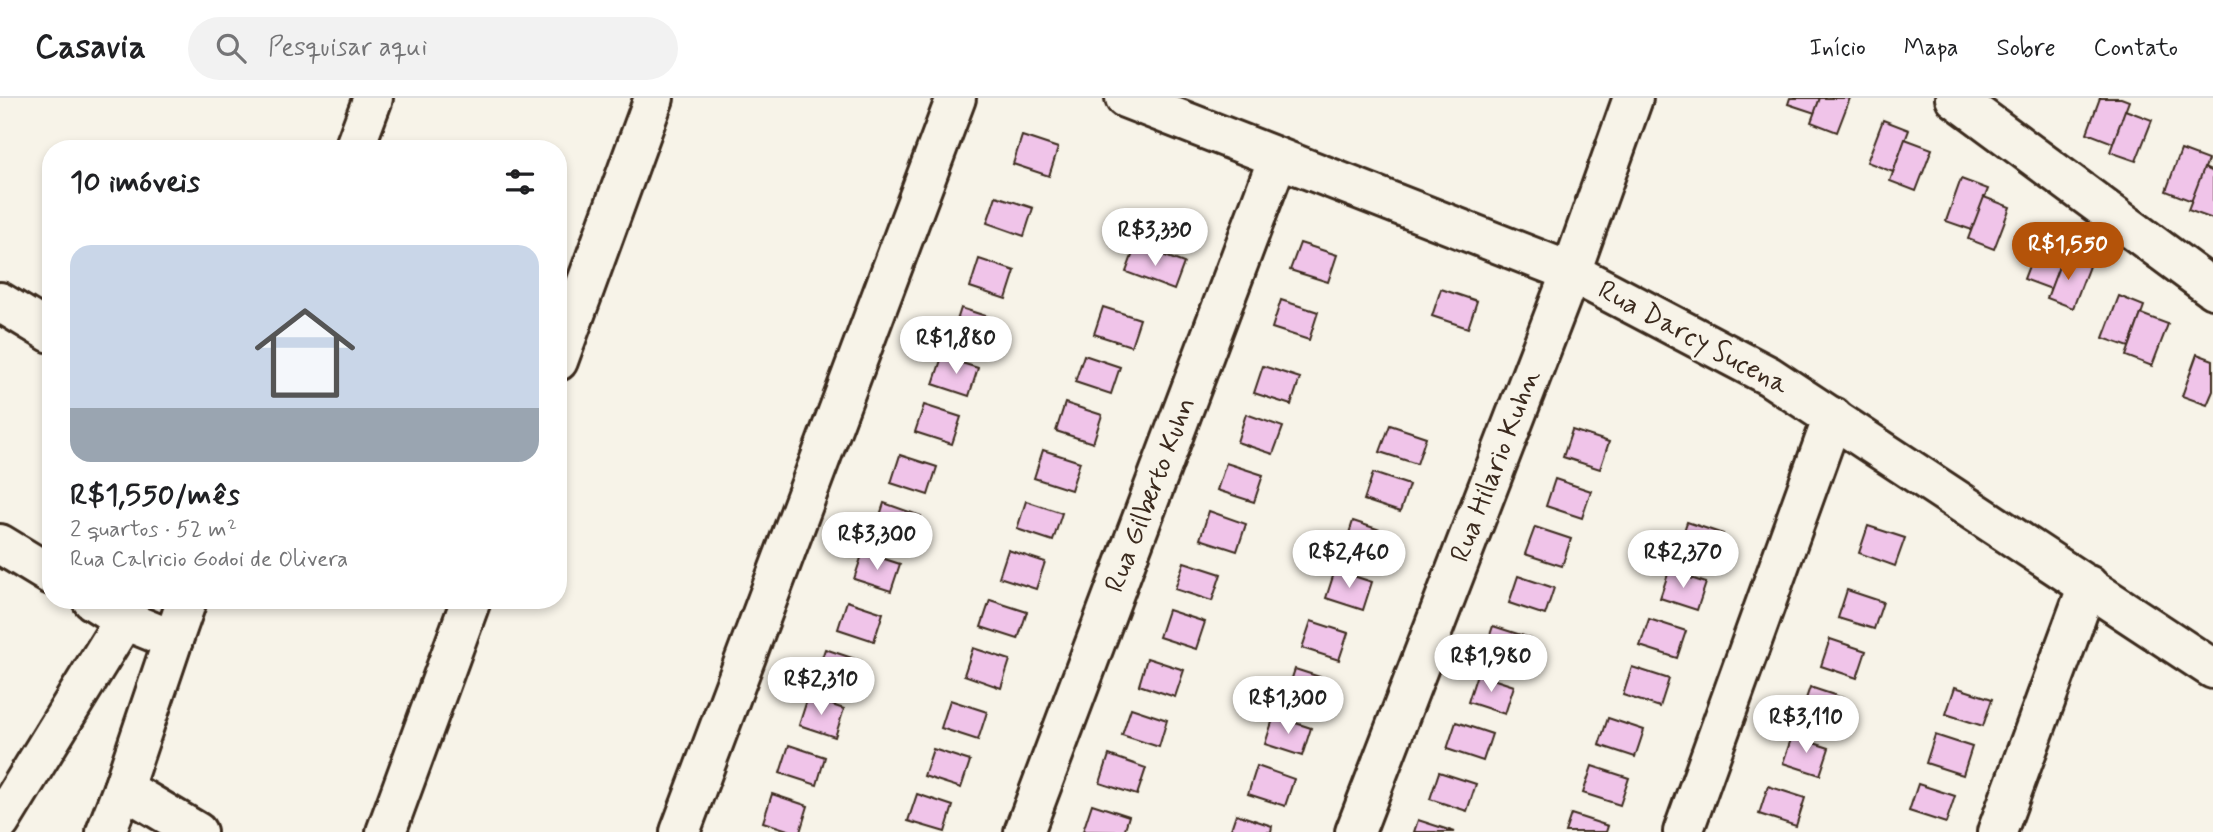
<!DOCTYPE html>
<html lang="pt">
<head>
<meta charset="utf-8">
<style>
  :root { --surface:#fff; --page:#f2f2f2; --text:#202124; --muted:#757577; --line:#e0e0e0; --accent:#b45309 }
  body { margin:0; font-family:Mynerve,sans-serif; background:var(--page); color:var(--text); height:100vh; display:flex; flex-direction:column; font-size:26px; white-space:nowrap }
  * { box-sizing:border-box; margin:0 }
  p { font-size:23px; color:var(--muted) }
  .icon { flex:none; width:38px; height:38px; fill:none; stroke:currentColor; stroke-width:2; stroke-linecap:round; stroke-linejoin:round }
  .map { position:relative; flex:1; overflow:hidden }
  .sheet { position:absolute; left:42px; top:42px; width:525px; height:469px; display:flex; flex-direction:column; background:var(--surface); border-radius:28px; box-shadow:0 4px 10px #0003 }
  .sheet>* { flex:none }
  .price { position:absolute; translate:-50% -60px; padding:0 16px; border-radius:24px; background:#fff; color:#222; font-size:23px; line-height:46px; filter:drop-shadow(0 2px 4px #0008) }
  .price::after { content:''; position:absolute; left:50%; top:42px; width:21px; height:16px; margin-left:-10px; background:inherit; clip-path:polygon(0 0,100% 0,50% 100%) }
  .price.active { background:var(--accent); color:#fff }
  ul { padding:0; list-style:none }
  li { display:grid; align-content:center; gap:14px; height:371px; padding:0 28px }
  li+li { border-top:2px solid var(--line) }
  li span { display:grid; place-items:center; height:217px; border-radius:21px; color:#555 }
  li>.icon { margin-inline-start:auto }
  span .icon { width:126px; height:126px; fill:#fffc; stroke-width:1 }
  li b { font-size:30px }
  h2 { display:flex; justify-content:space-between; align-items:center; height:84px; padding:0 28px; font-size:30px }
  header { display:flex; align-items:center; gap:42px; box-sizing:border-box; height:98px; padding:0 35px; background:var(--surface); border-bottom:2px solid var(--line) }
  header strong { font-size:33px }
  nav { display:flex; gap:38px; margin-inline-start:auto; font-size:24px }
  .search { width:490px; height:63px; background:var(--page); display:flex; align-items:center; gap:18px; box-sizing:border-box; padding:0 24px; border-radius:38px; color:var(--muted); font-size:26px }
  .map>svg:first-child { display:block }
  .building { fill:#f0c4e9; stroke:#3b2a1e; stroke-width:2 }
  .lines { fill:none; stroke-linecap:round; stroke-linejoin:round }
  .minor-casing { stroke:#3b2a1e; stroke-width:44 }
  .minor { stroke:#f7f3e8; stroke-width:38 }
  .labels { text-anchor:middle; dominant-baseline:central; stroke-width:6; stroke-linejoin:round; paint-order:stroke }
  .street-label { font-size:28px; fill:#3b2a1e; stroke:#f7f3e8 }
</style>
</head>
<body>
<header>
<strong>Casavia</strong>
<div class="search"><svg class="icon" aria-label="search" viewBox="0 0 24 24"><circle cx="10" cy="10" r="6"/><path d="M15 15l6 6"/></svg>Pesquisar aqui</div>
<nav><a>Início</a><a>Mapa</a><a>Sobre</a><a>Contato</a></nav>
</header>
<div class="map">
<svg width="2213" height="734" viewBox="0 0 2213 734">
  <rect width="100%" height="100%" fill="#f7f3e8"/>
  <filter id="ink" filterUnits="userSpaceOnUse"><feTurbulence type="fractalNoise" baseFrequency=".0143" numOctaves="2"/><feDisplacementMap in="SourceGraphic" scale="14" xChannelSelector="R" yChannelSelector="G"/><feConvolveMatrix kernelMatrix="1 2 1 2 8 2 1 2 1" color-interpolation-filters="sRGB"/></filter>
  <g filter="url(#ink)">
    <g class="building">
      <polygon points="1790,0 1820,0 1815,15 1788,6"/>
      <polygon points="1820,0 1850,0 1837,34 1811,24"/>
      <polygon points="2100,0 2121,0 2129,3 2113,45 2087,35"/>
      <polygon points="2125,12 2152,22 2136,63 2110,54"/>
      <polygon points="1883,22 1909,32 1893,74 1867,64"/>
      <polygon points="1022,38 1058,50 1049,78 1013,66"/>
      <polygon points="1905,41 1932,51 1916,93 1890,83"/>
      <polygon points="2181,52 2208,62 2192,103 2166,93"/>
      <polygon points="2204,70 2213,74 2213,121 2188,112"/>
      <polygon points="1961,81 1988,91 1972,132 1946,123"/>
      <polygon points="996,98 1033,110 1024,138 987,125"/>
      <polygon points="1984,99 2010,109 1994,151 1968,141"/>
      <polygon points="2040,139 2066,149 2051,191 2024,181"/>
      <polygon points="1300,145 1337,157 1328,184 1290,172"/>
      <polygon points="1136,147 1184,165 1174,192 1126,174"/>
      <polygon points="2063,158 2089,168 2073,210 2047,200"/>
      <polygon points="979,161 1015,173 1006,201 970,189"/>
      <polygon points="1441,191 1477,203 1468,230 1432,218"/>
      <polygon points="2119,198 2144,208 2129,249 2103,240"/>
      <polygon points="1281,202 1318,214 1309,242 1272,230"/>
      <polygon points="1103,209 1140,221 1131,248 1094,236"/>
      <polygon points="961,210 998,222 989,250 952,238"/>
      <polygon points="2141,216 2168,226 2152,268 2126,258"/>
      <polygon points="2197,256 2213,262 2213,293 2207,307 2182,298"/>
      <polygon points="1084,257 1120,269 1111,296 1075,284"/>
      <polygon points="942,259 978,270 969,298 933,286"/>
      <polygon points="1263,268 1300,280 1291,307 1254,295"/>
      <polygon points="1065,305 1102,317 1093,345 1056,333"/>
      <polygon points="924,307 961,319 952,346 915,334"/>
      <polygon points="1246,316 1283,329 1273,356 1237,344"/>
      <polygon points="1390,327 1426,339 1417,366 1380,354"/>
      <polygon points="1572,332 1609,344 1600,371 1563,359"/>
      <polygon points="1043,352 1080,364 1071,392 1034,380"/>
      <polygon points="900,357 937,369 928,397 891,385"/>
      <polygon points="1226,365 1263,377 1254,404 1217,392"/>
      <polygon points="1373,375 1409,387 1400,414 1364,402"/>
      <polygon points="1555,381 1591,393 1582,420 1546,408"/>
      <polygon points="1026,403 1062,415 1053,443 1017,431"/>
      <polygon points="884,405 921,418 912,445 875,433"/>
      <polygon points="1209,413 1246,426 1237,453 1200,441"/>
      <polygon points="1353,423 1389,435 1380,463 1344,451"/>
      <polygon points="1687,424 1723,436 1714,463 1678,451"/>
      <polygon points="1868,428 1905,440 1895,468 1859,455"/>
      <polygon points="1535,429 1571,441 1562,468 1525,456"/>
      <polygon points="1008,452 1045,464 1036,491 999,479"/>
      <polygon points="863,454 900,466 891,493 854,481"/>
      <polygon points="1184,464 1221,476 1212,503 1175,491"/>
      <polygon points="1335,472 1372,484 1363,512 1326,500"/>
      <polygon points="1669,473 1706,485 1697,512 1660,500"/>
      <polygon points="1518,478 1554,490 1545,517 1509,505"/>
      <polygon points="1847,492 1883,504 1874,531 1838,520"/>
      <polygon points="990,502 1027,514 1018,541 981,529"/>
      <polygon points="847,503 883,515 874,543 838,531"/>
      <polygon points="1168,512 1205,524 1196,551 1159,539"/>
      <polygon points="1649,521 1686,533 1677,560 1640,548"/>
      <polygon points="1311,523 1348,535 1339,562 1302,550"/>
      <polygon points="1493,528 1530,540 1521,567 1484,555"/>
      <polygon points="1830,541 1866,553 1857,580 1821,568"/>
      <polygon points="973,550 1010,562 1001,590 964,577"/>
      <polygon points="825,551 861,563 852,590 816,578"/>
      <polygon points="1147,560 1184,572 1175,599 1139,587"/>
      <polygon points="1632,569 1669,581 1660,609 1623,597"/>
      <polygon points="1295,571 1332,583 1323,610 1286,598"/>
      <polygon points="1477,576 1514,588 1505,616 1468,604"/>
      <polygon points="1810,589 1846,601 1837,629 1801,616"/>
      <polygon points="1955,589 1992,601 1983,628 1946,616"/>
      <polygon points="808,599 844,611 835,639 799,627"/>
      <polygon points="950,602 987,614 978,642 941,630"/>
      <polygon points="1131,610 1167,622 1159,649 1122,637"/>
      <polygon points="1274,618 1311,630 1302,658 1265,646"/>
      <polygon points="1608,620 1644,632 1635,659 1599,647"/>
      <polygon points="1456,624 1492,636 1483,663 1447,651"/>
      <polygon points="1935,637 1972,649 1963,677 1926,665"/>
      <polygon points="1792,638 1829,650 1820,677 1783,665"/>
      <polygon points="789,647 825,659 817,687 780,675"/>
      <polygon points="933,651 970,663 961,690 924,678"/>
      <polygon points="1109,657 1146,670 1137,697 1100,685"/>
      <polygon points="1257,668 1294,681 1285,708 1248,696"/>
      <polygon points="1592,668 1629,680 1620,707 1583,695"/>
      <polygon points="1439,674 1476,686 1467,713 1430,701"/>
      <polygon points="1918,686 1955,698 1946,725 1909,713"/>
      <polygon points="1768,688 1805,700 1796,728 1759,716"/>
      <polygon points="772,696 808,708 800,734 794,734 763,724"/>
      <polygon points="917,696 953,708 945,734 908,723"/>
      <polygon points="1092,706 1129,718 1124,734 1083,733"/>
      <polygon points="1236,716 1272,728 1271,734 1230,734"/>
      <polygon points="1571,716 1608,728 1606,734 1565,734"/>
      <polygon points="1418,722 1455,734 1414,734"/>
    </g>
    <g class="lines">
      <defs>
        <g id="minor">
          <polyline points="1125,0 1571,174 1769,278 2213,571"/>
          <polyline points="1955,0 2213,191"/>
          <polyline points="354,51 373,0"/>
          <polyline points="0,204 51,235"/>
          <polyline points="558,263 654,0"/>
          <polyline points="0,446 51,477"/>
          <polyline points="92,502 124,522"/>
          <polyline points="123,690 197,734"/>
          <polyline points="0,724 124,522 173,542 187,502"/>
          <polyline points="106,734 123,690 173,542"/>
          <polyline points="386,734 471,502"/>
          <polyline points="680,734 956,0"/>
          <polyline points="1024,734 1278,60"/>
          <polyline points="1355,734 1571,174 1633,0"/>
          <polyline points="1683,734 1833,319"/>
          <polyline points="1997,734 2088,487"/>
        </g>
      </defs>
      <use href="#minor" class="minor-casing"/>
      <use href="#minor" class="minor"/>
    </g>
  </g>
  <g class="labels">
    <g class="street-label">
      <text transform="translate(1693 240) rotate(28)">Rua Darcy Sucena</text>
      <text transform="translate(1496 368) rotate(-69)">Rua Hilario Kuhn</text>
      <text transform="translate(1151 397) rotate(-69)">Rua Gilberto Kuhn</text>
    </g>
  </g>
</svg>
<b class="price" style="left:1155px;top:170px">R$3,330</b>
<b class="price active" style="left:2068px;top:184px">R$1,550</b>
<b class="price" style="left:956px;top:278px">R$1,880</b>
<b class="price" style="left:877px;top:474px">R$3,300</b>
<b class="price" style="left:1349px;top:492px">R$2,460</b>
<b class="price" style="left:1683px;top:492px">R$2,370</b>
<b class="price" style="left:1491px;top:596px">R$1,980</b>
<b class="price" style="left:821px;top:619px">R$2,310</b>
<b class="price" style="left:1288px;top:638px">R$1,300</b>
<b class="price" style="left:1806px;top:657px">R$3,110</b>
<section class="sheet">
<h2>10 imóveis<svg class="icon" aria-label="filters" viewBox="0 0 24 24"><path d="M4 7h16M4 17h16"/><circle cx="9" cy="7" r="2"/><circle cx="15" cy="17" r="2"/></svg></h2>
<ul>
<li><span style="background:linear-gradient(#c9d6e8 75%,#9aa5b1 0)"><svg class="icon" aria-label="home" viewBox="0 0 24 24"><path d="M3 11l9-7 9 7M6 9v11h12V9"/></svg></span><div><b>R$1,550/mês</b><p>2 quartos · 52 m²</p><p>Rua Calricio Godoi de Olivera</p></div></li>
</ul>
</section>
</div>
</body>
</html>
